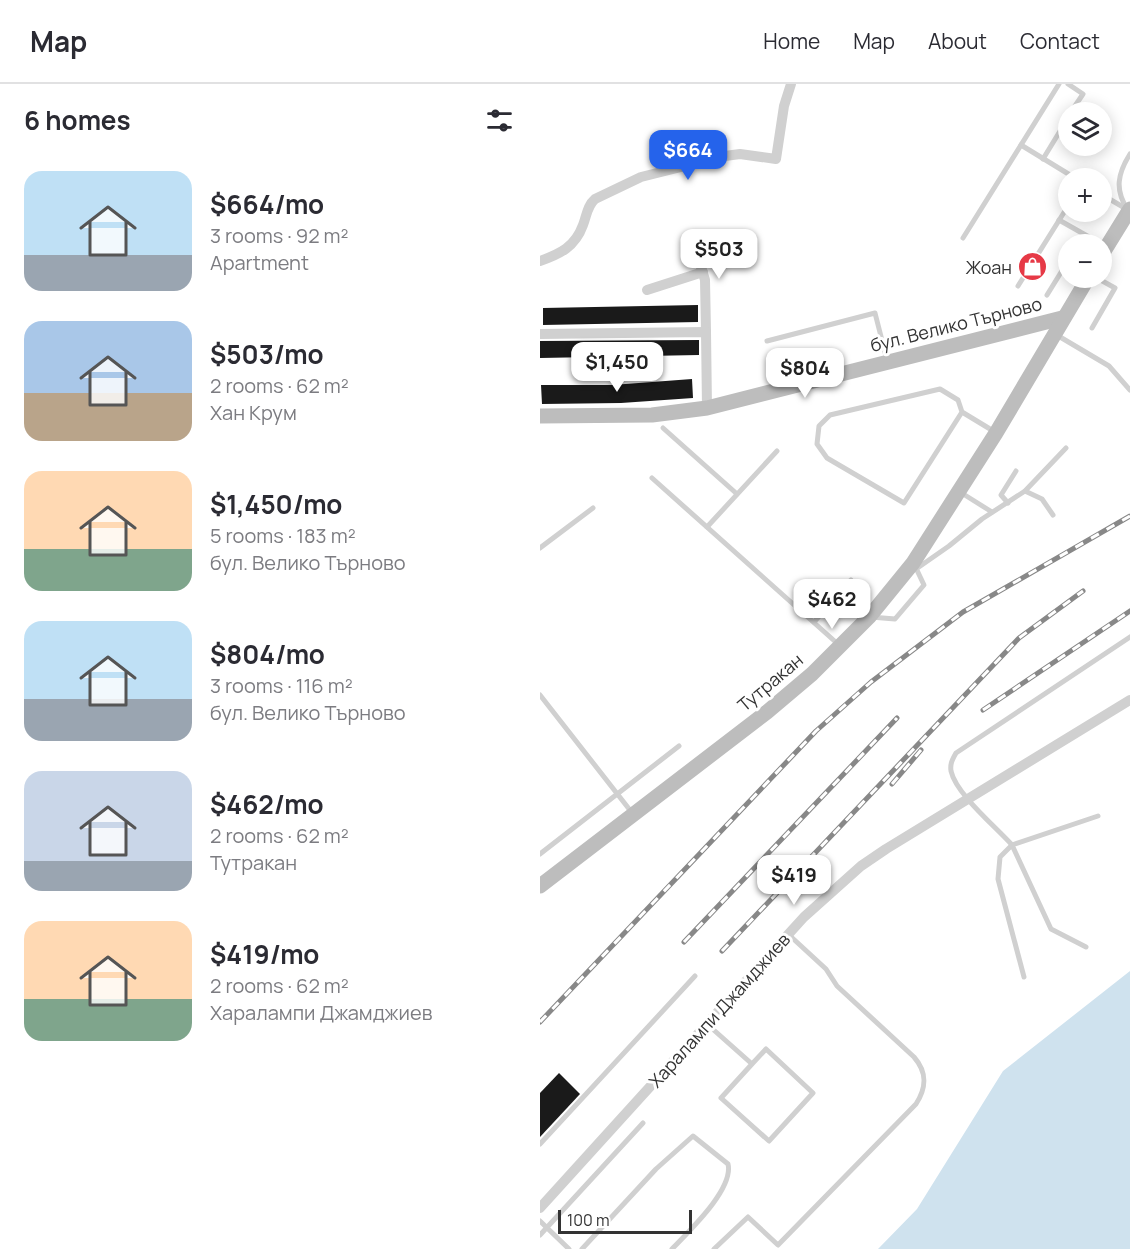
<!DOCTYPE html>
<html lang="en">
<head>
<meta charset="utf-8">
<style>
  :root { --surface:#fff; --page:#f7f7f7; --text:#2b2b33; --muted:#7c7c81; --line:#e1e1e2; --accent:#2563eb }
  body { margin:0; font-family:Manrope,sans-serif; background:var(--page); color:var(--text); height:100vh; display:flex; flex-direction:column; font-size:22px; white-space:nowrap }
  * { box-sizing:border-box; margin:0 }
  p { font-size:20px; color:var(--muted) }
  .icon { flex:none; width:33px; height:33px; fill:none; stroke:currentColor; stroke-width:2; stroke-linecap:round; stroke-linejoin:round }
  .map { position:relative; flex:1; overflow:hidden }
  .details { display:flex; flex-direction:column; background:var(--surface); width:540px }
  .details>* { flex:none }
  .buttons { position:absolute; left:518px; top:18px; display:grid; gap:12px }
  .buttons a { display:grid; place-items:center; width:54px; height:54px; border-radius:50%; background:var(--surface); box-shadow:0 3px 15px #0003; font-size:30px }
  .scale { position:absolute; left:18px; bottom:15px; width:134px; box-sizing:border-box; padding-left:6px; border:3px solid #333; border-top:0; font-size:16px; line-height:21px; white-space:nowrap; color:#333; -webkit-text-stroke:4px #fff; paint-order:stroke }
  .price { position:absolute; translate:-50% -51px; padding:0 14px; border-radius:12px; background:#fff; color:#222; font-size:20px; line-height:39px; filter:drop-shadow(0 2px 3px #0008) }
  .price::after { content:''; position:absolute; left:50%; top:36px; width:18px; height:14px; margin-left:-9px; background:inherit; clip-path:polygon(0 0,100% 0,50% 100%) }
  .price.active { background:var(--accent); color:#fff }
  ul { padding:0; list-style:none }
  li { display:flex; align-items:center; gap:18px; height:150px; padding:0 24px }
  li span { display:grid; place-items:center; flex:none; width:168px; height:120px; border-radius:18px; color:#555 }
  li>.icon { margin-inline-start:auto }
  span .icon { width:72px; height:72px; fill:#fffc; stroke-width:1 }
  li b { font-size:26px }
  h2 { display:flex; justify-content:space-between; align-items:center; height:72px; padding:0 24px; font-size:26px }
  header { display:flex; align-items:center; gap:36px; box-sizing:border-box; height:84px; padding:0 30px; background:var(--surface); border-bottom:2px solid var(--line) }
  header strong { font-size:28px }
  nav { display:flex; gap:33px; margin-inline-start:auto; font-size:21px }
  main { display:flex; flex:1; min-height:0 }
  .map>svg:first-child { display:block }
  .water { fill:#cfe2ee }
  .building { fill:#1a1a1a }
  .lines { fill:none; stroke-linecap:round; stroke-linejoin:round }
  .lane { stroke:#d0d0d0; stroke-width:5 }
  .street { stroke:#d0d0d0; stroke-width:10 }
  .secondary { stroke:#bdbdbd; stroke-width:15 }
  .rail-casing { stroke:#888; stroke-width:5 }
  .rail { stroke:#fff; stroke-width:3; stroke-dasharray:9; stroke-linecap:butt }
  .labels { text-anchor:middle; dominant-baseline:central; stroke-width:6; stroke-linejoin:round; paint-order:stroke }
  .poi-label { font-size:18px; fill:#333; stroke:#fff; text-anchor:end }
  .street-label { font-size:18px; fill:#333; stroke:#fff }
</style>
</head>
<body>
<header>
<strong>Map</strong>
<nav><a>Home</a><a>Map</a><a>About</a><a>Contact</a></nav>
</header>
<main>
<section class="details">
<h2>6 homes<svg class="icon" aria-label="filters" viewBox="0 0 24 24"><path d="M4 7h16M4 17h16"/><circle cx="9" cy="7" r="2"/><circle cx="15" cy="17" r="2"/></svg></h2>
<ul>
<li><span style="background:linear-gradient(#bfe0f5 70%,#9aa5b1 0)"><svg class="icon" aria-label="home" viewBox="0 0 24 24"><path d="M3 11l9-7 9 7M6 9v11h12V9"/></svg></span><div><b>$664/mo</b><p>3 rooms · 92 m²</p><p>Apartment</p></div></li>
<li><span style="background:linear-gradient(#a9c7e8 60%,#b9a48a 0)"><svg class="icon" aria-label="home" viewBox="0 0 24 24"><path d="M3 11l9-7 9 7M6 9v11h12V9"/></svg></span><div><b>$503/mo</b><p>2 rooms · 62 m²</p><p>Хан Крум</p></div></li>
<li><span style="background:linear-gradient(#ffd9b3 65%,#7fa58c 0)"><svg class="icon" aria-label="home" viewBox="0 0 24 24"><path d="M3 11l9-7 9 7M6 9v11h12V9"/></svg></span><div><b>$1,450/mo</b><p>5 rooms · 183 m²</p><p>бул. Велико Търново</p></div></li>
<li><span style="background:linear-gradient(#bfe0f5 65%,#9aa5b1 0)"><svg class="icon" aria-label="home" viewBox="0 0 24 24"><path d="M3 11l9-7 9 7M6 9v11h12V9"/></svg></span><div><b>$804/mo</b><p>3 rooms · 116 m²</p><p>бул. Велико Търново</p></div></li>
<li><span style="background:linear-gradient(#c9d6e8 75%,#9aa5b1 0)"><svg class="icon" aria-label="home" viewBox="0 0 24 24"><path d="M3 11l9-7 9 7M6 9v11h12V9"/></svg></span><div><b>$462/mo</b><p>2 rooms · 62 m²</p><p>Тутракан</p></div></li>
<li><span style="background:linear-gradient(#ffd9b3 65%,#7fa58c 0)"><svg class="icon" aria-label="home" viewBox="0 0 24 24"><path d="M3 11l9-7 9 7M6 9v11h12V9"/></svg></span><div><b>$419/mo</b><p>2 rooms · 62 m²</p><p>Харалампи Джамджиев</p></div></li>
</ul>
</section>
<div class="map">
<svg width="590" height="1165" viewBox="0 0 590 1165">
  <rect width="100%" height="100%" fill="#fff"/>
  <polygon class="water" points="590,887 590,1165 338,1165 377,1125 463,987"/>
  <g class="building">
    <polygon points="158,221 158,238 3,241 3,224"/>
    <polygon points="159,256 159,271 0,274 0,257"/>
    <polygon points="152,295 153,314 81,319 2,320 1,301 72,301"/>
    <polygon points="19,989 40,1010 0,1053 0,1009"/>
  </g>
  <g class="lines">
    <g class="lane">
      <polyline points="528,0 543,10 531,28"/>
      <polyline points="481,61 535,94"/>
      <polyline points="503,75 528,34"/>
      <polyline points="561,110 588,126"/>
      <path d="M588,126C574,106 578,89 590,70"/>
      <polyline points="519,136 565,162"/>
      <polyline points="423,154 519,0"/>
      <polyline points="538,160 544,151"/>
      <polyline points="478,202 528,122"/>
      <polyline points="507,211 528,177"/>
      <polyline points="552,244 575,204 557,194"/>
      <polyline points="515,250 569,282 590,306"/>
      <polyline points="227,257 335,229 347,276"/>
      <polyline points="422,328 418,316 400,305 290,331 279,342 277,360 287,374 364,419 422,328 455,348"/>
      <polyline points="123,344 197,410"/>
      <polyline points="112,394 299,561"/>
      <polyline points="485,407 502,415 513,431"/>
      <polyline points="420,408 452,428"/>
      <polyline points="468,419 461,411 476,387"/>
      <polyline points="167,443 237,367"/>
      <polyline points="0,464 53,424"/>
      <polyline points="376,485 409,462 442,435 485,407 526,364"/>
      <polyline points="331,533 355,535 384,501 375,482"/>
      <polyline points="274,538 311,496"/>
      <polyline points="0,611 93,730"/>
      <path d="M558,732L472,761C456,743 416,710 411,687C410,680 412,676 416,669L590,553"/>
      <polyline points="0,770 139,662"/>
      <polyline points="484,893 458,795 460,773 472,761 511,845 546,863"/>
      <polyline points="167,940 212,980 226,965 273,1009 229,1057 181,1014 212,980"/>
      <polyline points="0,1060 155,892"/>
      <polyline points="0,1137 29,1165"/>
      <polyline points="0,1151 103,1039"/>
      <path d="M42,1165L116,1085L153,1052L188,1080C194,1105 149,1147 132,1165"/>
      <path d="M174,1165L208,1133L238,1161L376,1020C387,1003 387,988 374,973L297,902L286,885L248,850"/>
    </g>
    <g class="street">
      <polyline points="151,151 165,196 166,248"/>
      <path d="M0,177C20,170 35,163 43,141C47,131 47,122 55,115L101,93L185,72L200,70L236,75L244,22L251,0"/>
      <polyline points="107,206 163,188"/>
      <polyline points="0,250 166,248 167,324"/>
      <polyline points="0,1124 264,833 321,782 346,765 590,616"/>
    </g>
    <g class="secondary">
      <polyline points="561,172 590,125"/>
      <polyline points="0,332 112,331 167,324 522,234"/>
      <polyline points="0,802 227,628 272,590 329,533 373,479 456,349 548,194"/>
    </g>
    <defs>
      <g id="rail">
        <polyline points="443,626 590,527"/>
        <polyline points="352,700 381,666"/>
        <polyline points="144,858 357,634"/>
        <polyline points="182,867 479,554 543,507"/>
        <polyline points="0,938 276,647 331,598 423,528 590,432"/>
      </g>
    </defs>
    <use href="#rail" class="rail-casing"/>
    <use href="#rail" class="rail"/>
  </g>
  <defs>
    <symbol id="shop-disc" viewBox="-11 -11 22 22"><circle r="9.5" fill="#e63946" stroke="#fff"/><path d="M-5-2.5h2.3a2.7 3.5 0 0 1 5.4 0H5L5.5 6h-11ZM-1.5-2.5h3a1.5 2.3 0 0 0-3 0Z" fill="#fff"/></symbol>
  </defs>
  <g fill-rule="evenodd">
    <use href="#shop-disc" x="476" y="166" width="33" height="33"/>
  </g>
  <g class="labels">
    <g class="poi-label">
      <text x="472" y="183">Жоан</text>
    </g>
    <g class="street-label">
      <text transform="translate(416 240) rotate(-14)">бул. Велико Търново</text>
      <text transform="translate(230 598) rotate(-40)">Тутракан</text>
      <text transform="translate(179 926) rotate(-48)">Харалампи Джамджиев</text>
    </g>
  </g>
</svg>
<div class="buttons">
<a><svg class="icon" aria-label="layers" viewBox="0 0 24 24"><path d="M12 4l9 5-9 5-9-5zM3 14l9 5 9-5"/></svg></a>
<a>+</a>
<a>−</a>
</div>
<div class="scale">100 m</div>
<b class="price active" style="left:148px;top:97px">$664</b>
<b class="price" style="left:179px;top:196px">$503</b>
<b class="price" style="left:77px;top:309px">$1,450</b>
<b class="price" style="left:265px;top:315px">$804</b>
<b class="price" style="left:292px;top:546px">$462</b>
<b class="price" style="left:254px;top:822px">$419</b>
</div>
</main>
</body>
</html>
